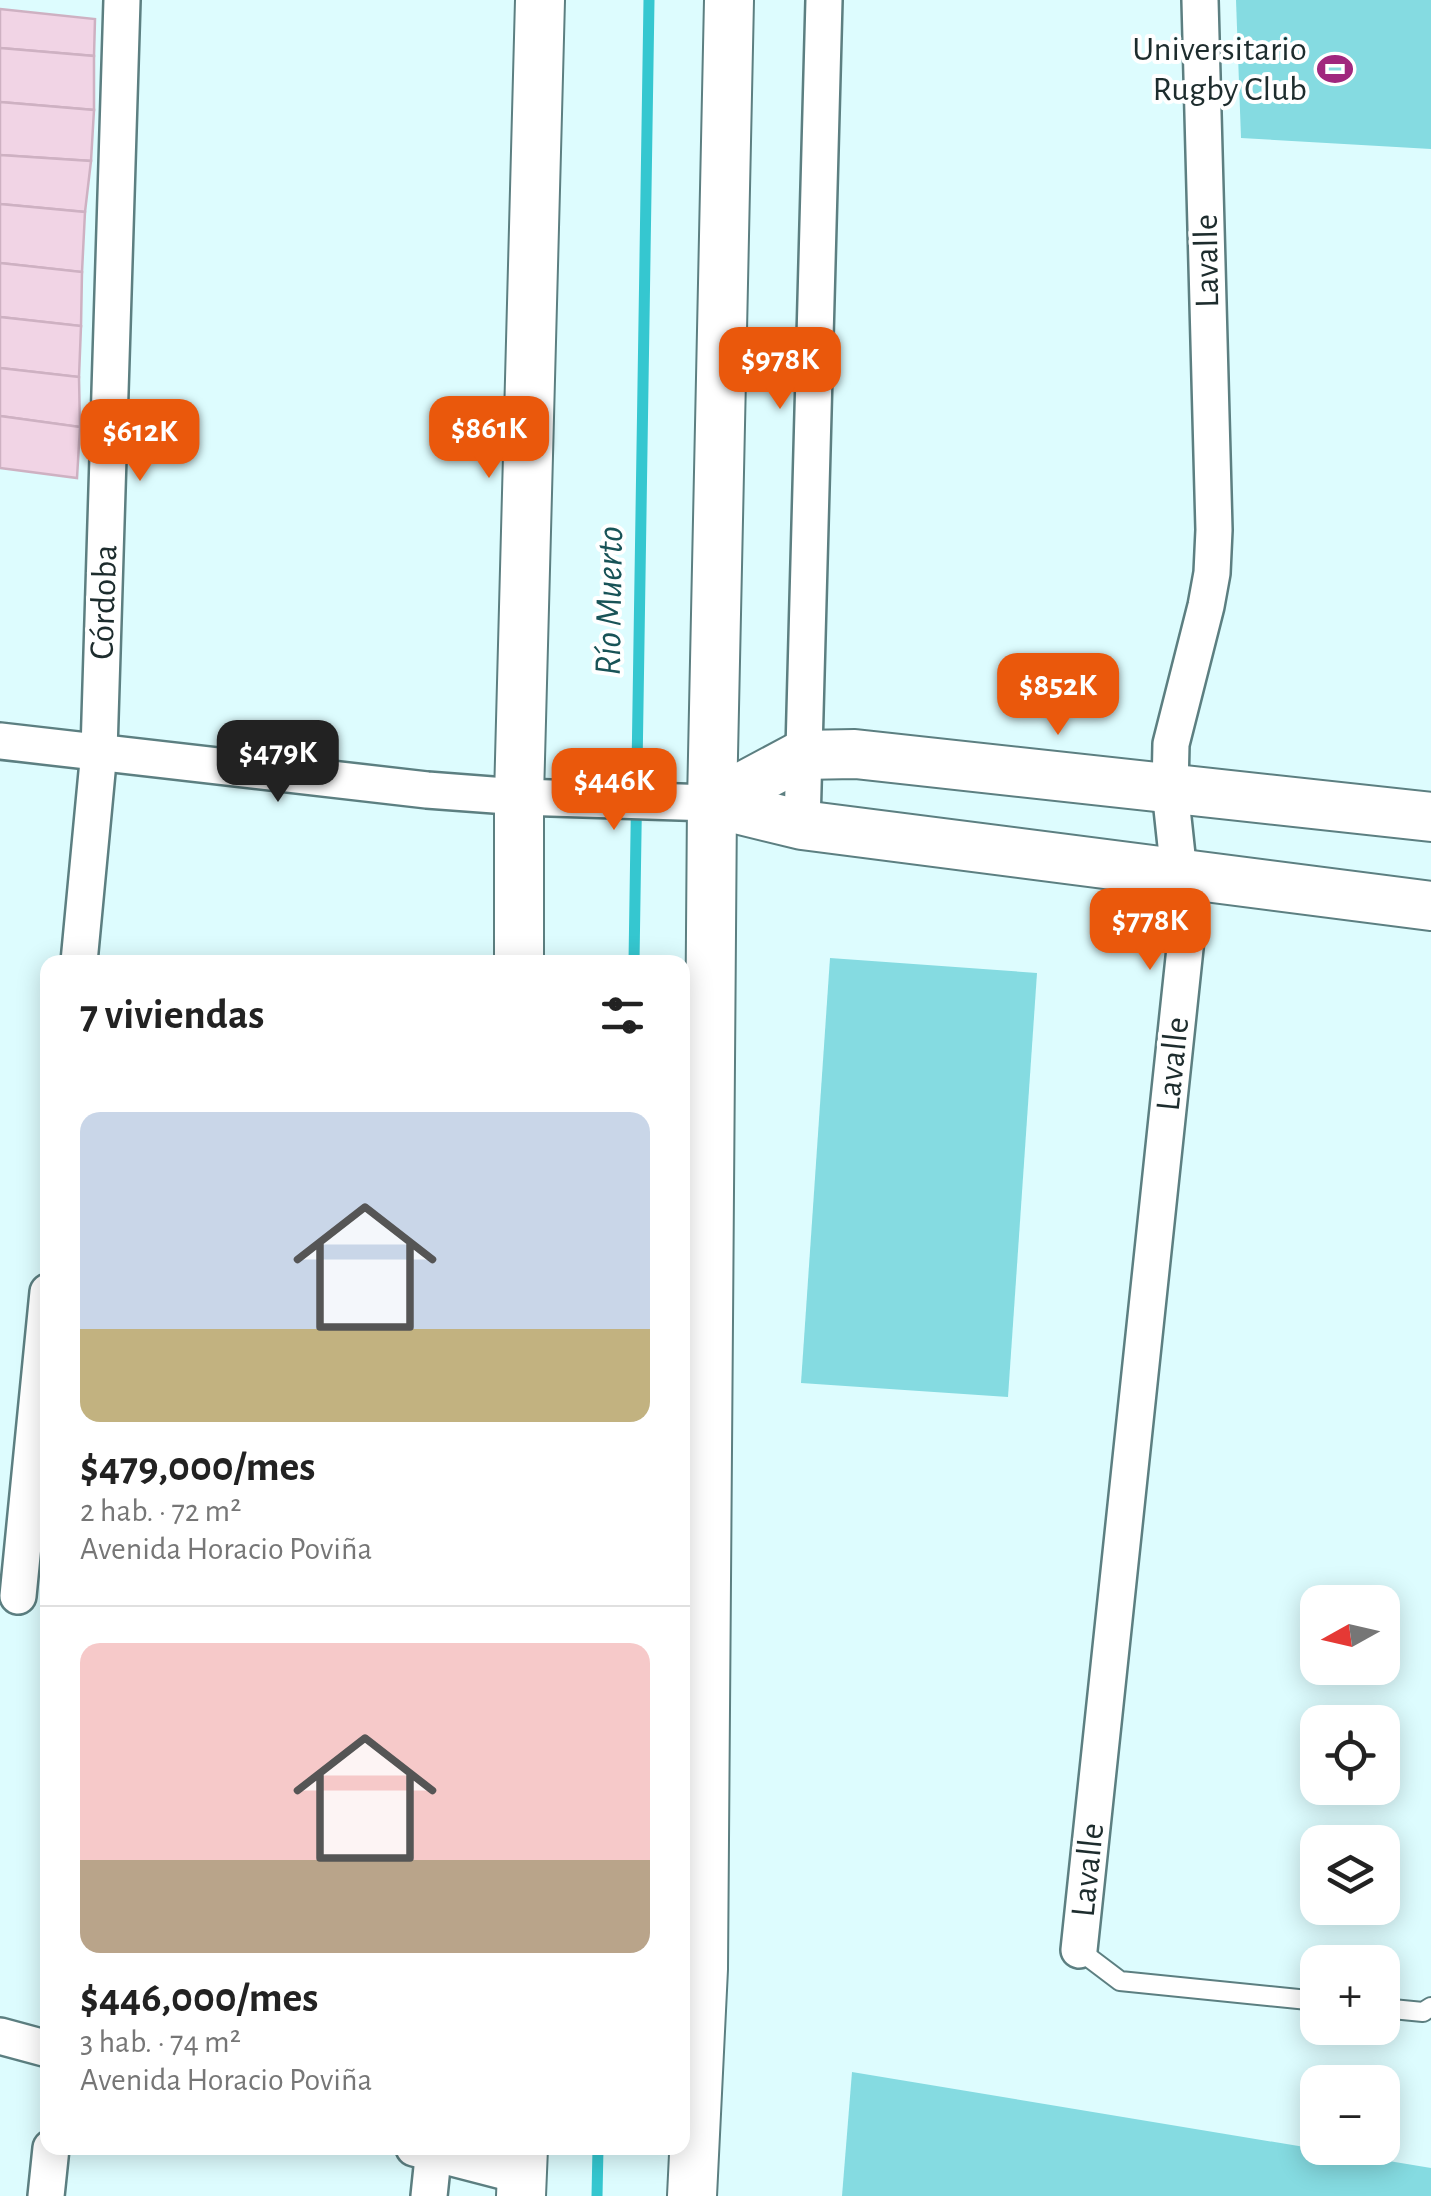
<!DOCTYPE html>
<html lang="es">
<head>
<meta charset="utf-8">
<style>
  :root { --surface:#fff; --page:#f2f2f2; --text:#222; --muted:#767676; --line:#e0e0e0; --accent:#ea580c }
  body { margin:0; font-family:"Alegreya Sans",sans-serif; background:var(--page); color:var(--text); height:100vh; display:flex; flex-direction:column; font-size:38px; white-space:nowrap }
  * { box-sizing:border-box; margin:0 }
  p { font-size:32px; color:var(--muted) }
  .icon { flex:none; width:55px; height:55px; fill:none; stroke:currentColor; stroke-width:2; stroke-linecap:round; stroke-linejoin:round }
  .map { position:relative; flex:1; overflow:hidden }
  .drawer { position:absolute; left:40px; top:955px; width:650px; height:1200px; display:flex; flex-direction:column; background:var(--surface); border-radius:20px; box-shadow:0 5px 25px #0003 }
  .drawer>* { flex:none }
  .needle { width:65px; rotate:262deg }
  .controls { position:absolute; left:1300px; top:1585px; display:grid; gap:20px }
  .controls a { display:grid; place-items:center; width:100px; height:100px; border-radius:20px; background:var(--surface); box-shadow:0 5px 25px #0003; font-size:50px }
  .price { position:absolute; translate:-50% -85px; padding:0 22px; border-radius:20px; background:var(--accent); color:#fff; font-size:32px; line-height:65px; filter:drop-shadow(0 2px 5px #0008) }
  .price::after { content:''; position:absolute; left:50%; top:60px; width:30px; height:22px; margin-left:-15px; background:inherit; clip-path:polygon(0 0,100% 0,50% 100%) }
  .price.active { background:#222; color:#fff }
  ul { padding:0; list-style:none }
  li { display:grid; align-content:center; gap:20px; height:530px; padding:0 40px }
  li+li { border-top:2px solid var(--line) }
  li span { display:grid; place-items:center; height:310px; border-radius:20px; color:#555 }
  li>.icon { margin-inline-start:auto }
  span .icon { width:180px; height:180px; fill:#fffc; stroke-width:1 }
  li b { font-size:42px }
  h2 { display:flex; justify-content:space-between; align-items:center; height:120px; padding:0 40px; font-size:42px }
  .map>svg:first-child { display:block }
  .green { fill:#85dbe1 }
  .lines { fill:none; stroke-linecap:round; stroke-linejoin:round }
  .stream { stroke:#35c7d0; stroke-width:11 }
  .building { fill:#f1d4e5; stroke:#ceb1c2; stroke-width:2.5 }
  .service-casing { stroke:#5c7f81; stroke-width:22 }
  .minor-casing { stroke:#5c7f81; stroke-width:40 }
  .secondary-casing { stroke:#5c7f81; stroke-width:52 }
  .service { stroke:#fff; stroke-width:18 }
  .minor { stroke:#fff; stroke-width:35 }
  .secondary { stroke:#fff; stroke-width:48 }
  .labels { text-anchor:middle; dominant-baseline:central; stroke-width:8; stroke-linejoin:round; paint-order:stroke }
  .poi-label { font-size:35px; fill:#1d2c2d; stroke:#fff; text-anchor:end }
  .street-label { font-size:35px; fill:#1d2c2d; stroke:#fff }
  .water-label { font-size:38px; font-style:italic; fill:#185357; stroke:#fff }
</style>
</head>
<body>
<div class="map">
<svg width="1431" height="2196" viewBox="0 0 1431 2196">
  <rect width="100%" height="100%" fill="#ddfcfe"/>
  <g class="green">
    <polygon points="1236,0 1431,0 1431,149 1241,138"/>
    <polygon points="830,958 1037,973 1008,1397 801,1383"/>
    <polygon points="852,2072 1431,2168 1431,2196 842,2196"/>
  </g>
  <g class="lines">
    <g class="stream">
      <polyline points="634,962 649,0"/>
      <polyline points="597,2196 598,2148"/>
    </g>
  </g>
  <g class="building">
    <polygon points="0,9 95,19 94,56 0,48"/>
    <polygon points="0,48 94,56 94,110 0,102"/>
    <polygon points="0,102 94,110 91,161 0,155"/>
    <polygon points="0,155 91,161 85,212 0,204"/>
    <polygon points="0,204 85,212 82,272 0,263"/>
    <polygon points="0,263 82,272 81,326 0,317"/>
    <polygon points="0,317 81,326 79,377 0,368"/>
    <polygon points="0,368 79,377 80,427 0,416"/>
    <polygon points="0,416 80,427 77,478 0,468"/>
  </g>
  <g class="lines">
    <defs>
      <g id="service">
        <polyline points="1079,1950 1120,1981 1318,2001"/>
        <polyline points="1382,2008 1423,2012 1431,2007"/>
      </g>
      <g id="minor">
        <polyline points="0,741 427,790 519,797 712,803"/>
        <polyline points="802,825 824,0"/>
        <polyline points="79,962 99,751 122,0"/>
        <polyline points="18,1596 48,1292"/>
        <polyline points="1079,1950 1186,939 1170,790 1171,744 1206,606 1212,573 1214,530 1200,0"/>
        <polyline points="0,2036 48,2049"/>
        <polyline points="414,2148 522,2176"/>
        <polyline points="46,2196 51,2148"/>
        <polyline points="429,2196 434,2148"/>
      </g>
      <g id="secondary">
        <polyline points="712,803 802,755 855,754 1431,817"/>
        <polyline points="712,803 802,825 1431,906"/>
        <polyline points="519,962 519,797 540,0"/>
        <polyline points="521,2196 523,2148"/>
        <polyline points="692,2196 703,1969 712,803 729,0"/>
      </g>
    </defs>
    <use href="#service" class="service-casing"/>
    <use href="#minor" class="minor-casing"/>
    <use href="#secondary" class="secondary-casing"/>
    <use href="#service" class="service"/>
    <use href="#minor" class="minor"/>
    <use href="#secondary" class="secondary"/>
  </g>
  <defs>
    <symbol id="stadium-bare" viewBox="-9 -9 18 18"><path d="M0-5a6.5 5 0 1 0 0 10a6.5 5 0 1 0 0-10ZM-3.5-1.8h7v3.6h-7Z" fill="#a0277e" stroke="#fff" stroke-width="2.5" paint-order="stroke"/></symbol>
  </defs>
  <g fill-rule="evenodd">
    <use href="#stadium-bare" x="1310" y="44" width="50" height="50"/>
  </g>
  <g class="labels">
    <g class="poi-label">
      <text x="1307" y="49">Universitario<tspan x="1307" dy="40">Rugby Club</tspan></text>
    </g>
    <g class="street-label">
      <text transform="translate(1207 261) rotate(-91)">Lavalle</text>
      <text transform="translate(104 602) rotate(-88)">Córdoba</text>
      <text transform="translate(1173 1064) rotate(-84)">Lavalle</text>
      <text transform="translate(1088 1870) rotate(-84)">Lavalle</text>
    </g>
    <g class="water-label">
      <text transform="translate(610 601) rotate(-89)">Río Muerto</text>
    </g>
  </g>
</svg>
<div class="controls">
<a><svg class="needle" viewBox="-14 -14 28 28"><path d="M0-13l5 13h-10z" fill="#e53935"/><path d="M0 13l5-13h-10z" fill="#767676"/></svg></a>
<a><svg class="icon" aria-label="locate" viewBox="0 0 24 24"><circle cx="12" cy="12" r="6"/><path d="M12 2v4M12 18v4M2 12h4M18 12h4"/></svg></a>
<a><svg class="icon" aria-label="layers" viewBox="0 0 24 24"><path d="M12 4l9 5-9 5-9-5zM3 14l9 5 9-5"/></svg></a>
<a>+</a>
<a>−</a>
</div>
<b class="price" style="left:780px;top:412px">$978K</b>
<b class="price" style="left:489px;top:481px">$861K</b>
<b class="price" style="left:140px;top:484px">$612K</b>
<b class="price" style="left:1058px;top:738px">$852K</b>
<b class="price active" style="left:278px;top:805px">$479K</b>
<b class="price" style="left:614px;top:833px">$446K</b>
<b class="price" style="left:1150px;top:973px">$778K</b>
<section class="drawer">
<h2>7 viviendas<svg class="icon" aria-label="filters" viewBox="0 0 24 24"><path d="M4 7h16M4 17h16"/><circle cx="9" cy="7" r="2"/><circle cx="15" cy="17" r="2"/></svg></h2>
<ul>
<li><span style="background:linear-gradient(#c9d6e8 70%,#c2b280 0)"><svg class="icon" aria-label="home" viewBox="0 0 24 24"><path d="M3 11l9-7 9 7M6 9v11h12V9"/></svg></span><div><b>$479,000/mes</b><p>2 hab. · 72 m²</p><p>Avenida Horacio Poviña</p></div></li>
<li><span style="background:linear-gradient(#f6c9c9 70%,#b9a48a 0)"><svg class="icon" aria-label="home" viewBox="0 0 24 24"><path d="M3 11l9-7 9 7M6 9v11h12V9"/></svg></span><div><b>$446,000/mes</b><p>3 hab. · 74 m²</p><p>Avenida Horacio Poviña</p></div></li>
</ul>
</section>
</div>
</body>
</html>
